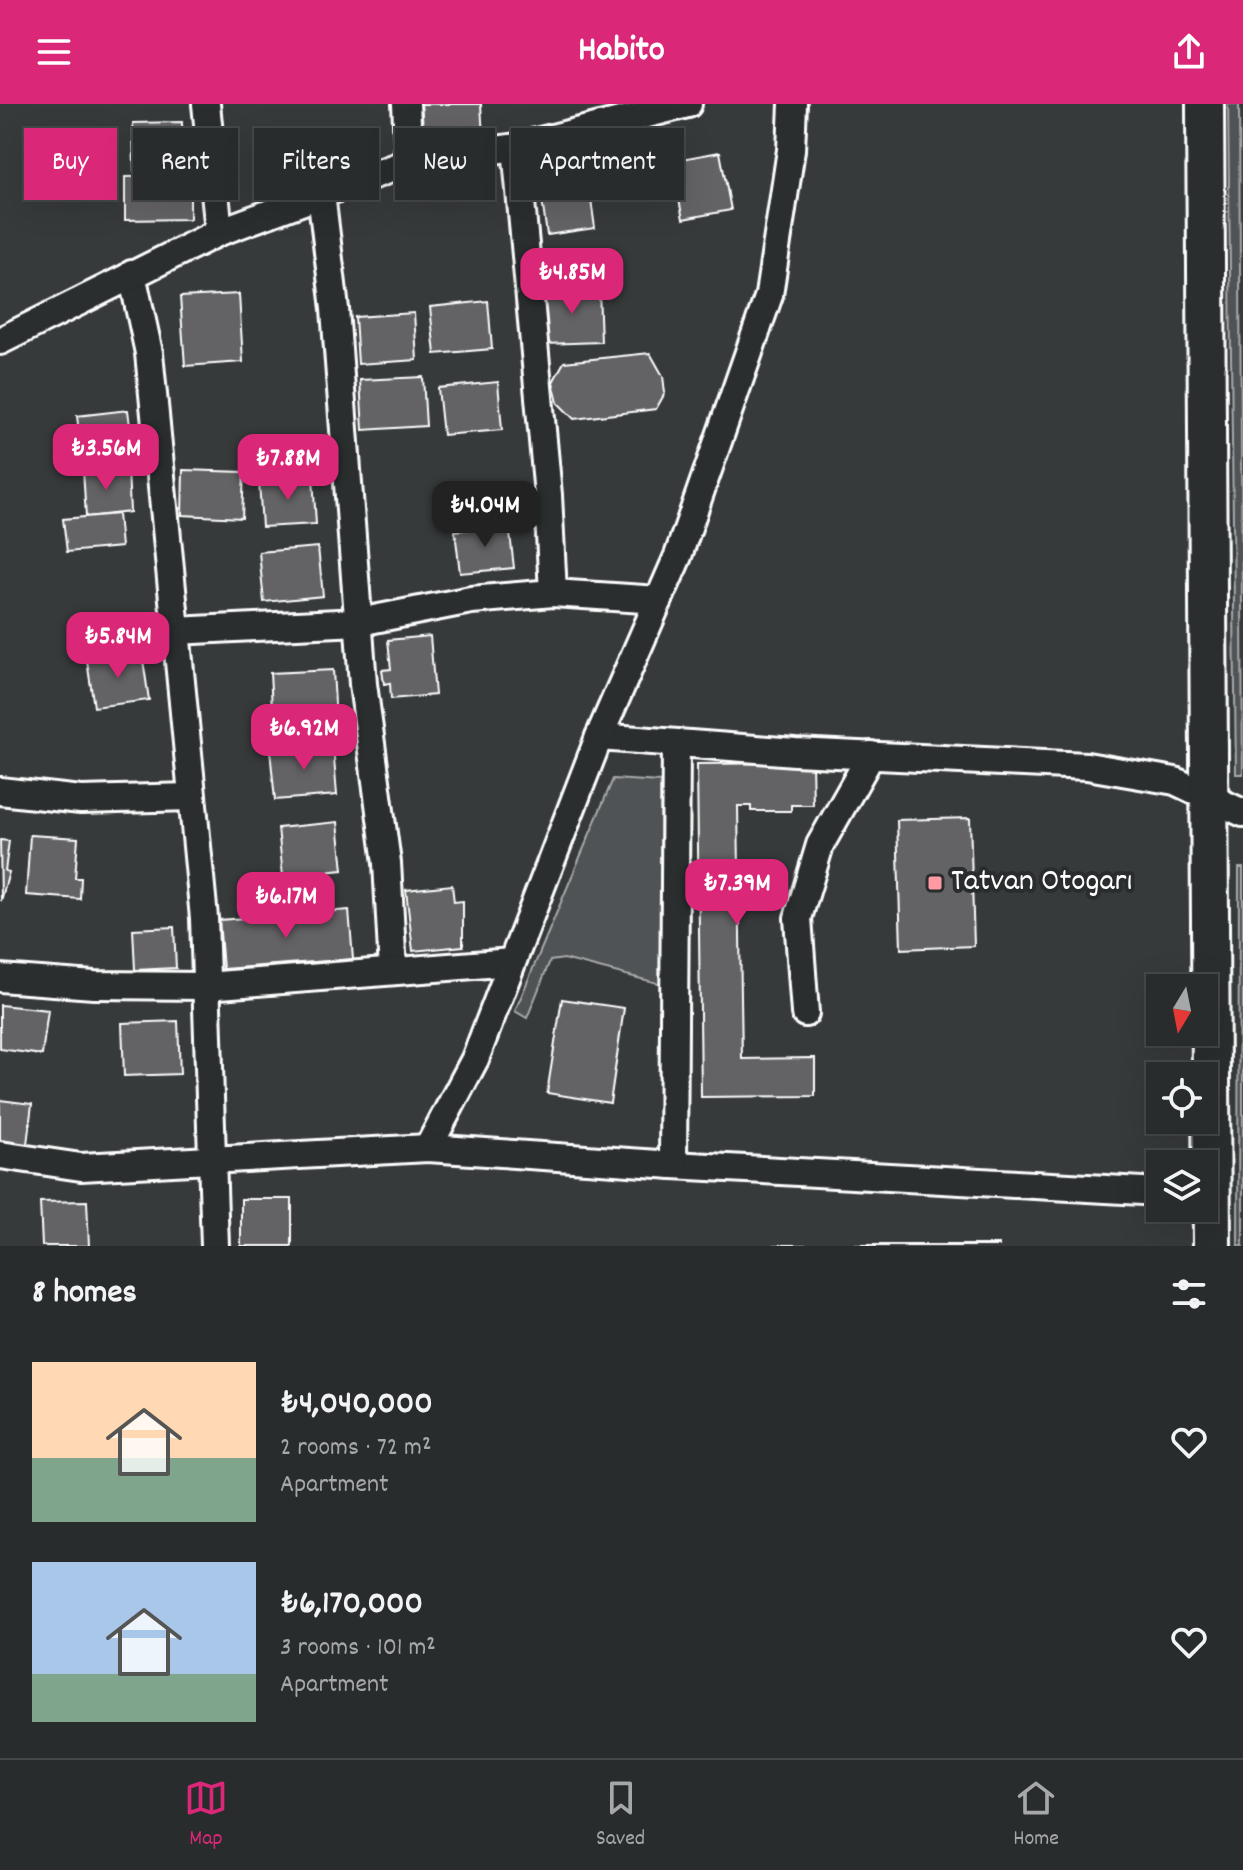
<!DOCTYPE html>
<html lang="en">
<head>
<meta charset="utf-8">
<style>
  :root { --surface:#292c2c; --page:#313434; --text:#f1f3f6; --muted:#a5a7a9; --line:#454848; --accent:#db2777 }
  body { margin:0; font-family:Dekko,sans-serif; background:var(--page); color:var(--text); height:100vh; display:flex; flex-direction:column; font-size:30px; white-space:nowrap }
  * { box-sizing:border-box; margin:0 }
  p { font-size:26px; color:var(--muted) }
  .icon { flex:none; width:44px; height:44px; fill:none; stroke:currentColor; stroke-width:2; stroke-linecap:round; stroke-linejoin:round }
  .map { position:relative; height:1142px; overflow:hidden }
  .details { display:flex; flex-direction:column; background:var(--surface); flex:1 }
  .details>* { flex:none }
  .banner { position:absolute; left:24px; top:24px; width:800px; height:72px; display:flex; gap:16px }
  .needle { width:52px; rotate:190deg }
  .fabs { position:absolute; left:1146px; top:870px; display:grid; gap:16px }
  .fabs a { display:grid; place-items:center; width:72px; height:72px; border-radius:0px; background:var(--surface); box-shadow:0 8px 32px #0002,0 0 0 2px var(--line); font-size:40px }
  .price { position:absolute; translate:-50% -68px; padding:0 18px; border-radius:16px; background:var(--accent); color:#fff; font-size:26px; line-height:52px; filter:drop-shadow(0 2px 4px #0008) }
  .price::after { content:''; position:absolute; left:50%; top:48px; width:24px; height:18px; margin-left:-12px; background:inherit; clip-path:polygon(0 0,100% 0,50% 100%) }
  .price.current { background:#222; color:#fff }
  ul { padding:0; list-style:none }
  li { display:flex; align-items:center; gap:24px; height:200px; padding:0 32px }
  li span { display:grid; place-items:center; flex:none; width:224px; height:160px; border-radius:0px; color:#555 }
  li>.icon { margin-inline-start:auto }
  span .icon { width:96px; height:96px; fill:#fffc; stroke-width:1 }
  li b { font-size:34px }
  h2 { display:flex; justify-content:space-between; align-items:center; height:96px; padding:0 32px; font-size:34px }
  .chip { padding:0 28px; border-radius:0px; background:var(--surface); box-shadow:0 8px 32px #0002,0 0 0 2px var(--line); font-size:28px; line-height:72px }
  .chip.current { background:var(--accent); color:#fff }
  header { display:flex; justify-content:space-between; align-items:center; height:104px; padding:0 32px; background:var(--accent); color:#fff; font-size:36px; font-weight:800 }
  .menu { display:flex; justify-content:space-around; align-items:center; height:112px; border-top:2px solid var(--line); background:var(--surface); font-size:22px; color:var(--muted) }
  .menu a { display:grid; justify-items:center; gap:4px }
  .menu .current { color:var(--accent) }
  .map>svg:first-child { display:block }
  .green { fill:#505354; stroke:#a8a9aa; stroke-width:2 }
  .building { fill:#636465; stroke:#fff; stroke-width:2 }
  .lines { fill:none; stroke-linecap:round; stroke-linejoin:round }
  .minor-casing { stroke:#fff; stroke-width:32 }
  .highway-casing { stroke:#fff; stroke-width:42 }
  .minor { stroke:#2a2d2e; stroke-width:26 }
  .highway { stroke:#2a2d2e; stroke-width:36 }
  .poi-dot { fill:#ff9aa2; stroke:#2a2d2e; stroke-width:3 }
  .labels { text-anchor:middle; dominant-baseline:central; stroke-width:8; stroke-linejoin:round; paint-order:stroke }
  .poi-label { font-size:32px; fill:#fff; stroke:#2a2d2e; text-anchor:start }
</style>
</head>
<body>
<header><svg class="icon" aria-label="menu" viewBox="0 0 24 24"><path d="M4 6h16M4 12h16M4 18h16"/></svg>Habito<svg class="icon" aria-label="share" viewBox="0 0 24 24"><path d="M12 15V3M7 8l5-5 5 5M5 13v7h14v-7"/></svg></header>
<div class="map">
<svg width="1243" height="1142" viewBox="0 0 1243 1142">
  <rect width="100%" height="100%" fill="#373a3b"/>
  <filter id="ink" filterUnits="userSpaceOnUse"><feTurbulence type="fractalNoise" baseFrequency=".0125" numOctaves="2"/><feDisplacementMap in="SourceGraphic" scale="16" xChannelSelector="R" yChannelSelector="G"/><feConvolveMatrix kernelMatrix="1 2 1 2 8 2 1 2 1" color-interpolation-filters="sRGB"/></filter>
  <g filter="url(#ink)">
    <g class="green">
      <polygon points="1228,0 1239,0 1243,670 1236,670"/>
      <polygon points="613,675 660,678 661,880 564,855 550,857 527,914 515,907"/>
      <polygon points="1239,764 1243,764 1243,1142 1238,1142"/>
    </g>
    <g class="building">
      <polygon points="421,0 481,0 483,33 424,37"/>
      <polygon points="182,18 183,66 134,67 133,19"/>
      <polygon points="720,48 731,106 683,115 671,57"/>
      <polygon points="190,72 190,115 125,116 125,73"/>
      <polygon points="588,74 595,124 547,131 540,81"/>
      <polygon points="599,185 601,238 545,240 543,186"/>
      <polygon points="239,190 243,258 185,262 180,193"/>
      <polygon points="488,197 492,245 435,250 430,203"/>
      <polygon points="414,209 417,256 358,260 355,213"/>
      <polygon points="650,249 663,272 665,289 656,305 574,315 558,299 553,278 564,258"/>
      <polygon points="423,273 426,322 363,326 360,276"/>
      <polygon points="498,278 502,326 443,331 438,284"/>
      <polygon points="128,306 134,354 111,357 110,343 81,346 77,312"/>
      <polygon points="128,364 130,408 86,413 83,366"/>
      <polygon points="183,366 244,368 242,414 182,411"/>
      <polygon points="313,373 316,420 262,423 259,377"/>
      <polygon points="118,410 121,443 67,448 63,415"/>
      <polygon points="509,421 514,464 460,469 455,427"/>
      <polygon points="318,443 323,492 264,498 259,448"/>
      <polygon points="430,532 435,591 391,595 390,579 384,580 382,566 391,565 388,536"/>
      <polygon points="142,549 149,596 94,603 87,557"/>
      <polygon points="333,566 336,617 273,621 270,569"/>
      <polygon points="333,641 337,691 275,696 270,646"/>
      <polygon points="812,659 813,701 791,701 791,707 751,707 751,702 738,702 742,955 815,954 815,992 701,993 697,660"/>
      <polygon points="970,714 974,842 901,845 897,716"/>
      <polygon points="338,718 343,766 283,772 278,724"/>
      <polygon points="30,731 78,734 75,774 81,774 80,795 26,791"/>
      <polygon points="0,736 9,737 5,767 9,768 1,797"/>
      <polygon points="452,781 454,798 463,797 463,842 413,847 406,786"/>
      <polygon points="349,806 353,855 223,865 219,816"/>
      <polygon points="174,823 176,864 135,866 133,825"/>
      <polygon points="562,895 624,904 610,999 547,989"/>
      <polygon points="0,901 48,906 42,951 0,945"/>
      <polygon points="178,917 180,970 124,972 122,919"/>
      <polygon points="0,996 32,1000 26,1048 0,1045"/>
      <rect x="241" y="1095" width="51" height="47"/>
      <polygon points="87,1097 89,1142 42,1142 40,1098"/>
      <rect x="775" y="1141" width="224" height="1"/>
    </g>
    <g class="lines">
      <defs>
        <g id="minor">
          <polyline points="206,0 219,128"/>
          <polyline points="406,0 409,58"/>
          <polyline points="516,43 548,391 553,489"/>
          <polyline points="321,90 335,205 363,580 387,759 393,867"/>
          <polyline points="132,170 149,249 204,814 215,1142"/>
          <polyline points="0,237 219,128 409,58 516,43 688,0"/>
          <polyline points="175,527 359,518 471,496 553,489 659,496"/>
          <polyline points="599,633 795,648 1087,662 1175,677 1243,709"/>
          <polyline points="0,687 81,696 191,693"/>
          <polyline points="0,874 94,881 206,882 512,858"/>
          <polyline points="805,909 798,814 820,741 871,651"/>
          <polyline points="428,1044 475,955 599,633 678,452 769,191 791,46 793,0"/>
          <polyline points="0,1051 81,1063 428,1044 673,1061 1160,1088"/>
          <polyline points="673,1061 676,639"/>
        </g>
        <polyline id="highway" points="1205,0 1212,1142"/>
      </defs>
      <use href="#minor" class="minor-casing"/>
      <use href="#highway" class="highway-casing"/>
      <use href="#minor" class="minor"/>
      <use href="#highway" class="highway"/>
    </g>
  </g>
  <rect class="poi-dot" x="927" y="771" width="16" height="16" rx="4"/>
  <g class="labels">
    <g class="poi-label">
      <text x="951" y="779">Tatvan Otogarı</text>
    </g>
  </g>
</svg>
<div class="fabs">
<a><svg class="needle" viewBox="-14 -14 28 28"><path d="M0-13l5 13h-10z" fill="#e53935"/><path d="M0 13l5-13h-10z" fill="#a5a7a9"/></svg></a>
<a><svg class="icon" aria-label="locate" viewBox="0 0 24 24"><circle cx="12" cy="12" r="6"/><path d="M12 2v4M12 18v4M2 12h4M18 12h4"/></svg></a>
<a><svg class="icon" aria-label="layers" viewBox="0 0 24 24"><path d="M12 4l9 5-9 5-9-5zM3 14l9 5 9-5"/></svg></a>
</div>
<b class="price" style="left:572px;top:212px">₺4.85M</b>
<b class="price" style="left:106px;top:388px">₺3.56M</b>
<b class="price" style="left:288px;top:398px">₺7.88M</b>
<b class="price current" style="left:485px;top:445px">₺4.04M</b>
<b class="price" style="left:118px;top:576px">₺5.84M</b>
<b class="price" style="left:304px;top:668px">₺6.92M</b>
<b class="price" style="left:737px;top:823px">₺7.39M</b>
<b class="price" style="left:286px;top:836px">₺6.17M</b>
<div class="banner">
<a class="chip current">Buy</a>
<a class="chip">Rent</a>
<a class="chip">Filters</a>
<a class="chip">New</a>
<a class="chip">Apartment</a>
</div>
</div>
<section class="details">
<h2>8 homes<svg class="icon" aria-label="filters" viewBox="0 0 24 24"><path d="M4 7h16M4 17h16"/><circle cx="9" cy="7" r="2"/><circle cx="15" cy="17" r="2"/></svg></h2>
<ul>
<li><span style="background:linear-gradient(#ffd9b3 60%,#7fa58c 0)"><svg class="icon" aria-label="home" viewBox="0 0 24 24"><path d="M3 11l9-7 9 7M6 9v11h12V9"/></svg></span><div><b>₺4,040,000</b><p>2 rooms · 72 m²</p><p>Apartment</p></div><svg class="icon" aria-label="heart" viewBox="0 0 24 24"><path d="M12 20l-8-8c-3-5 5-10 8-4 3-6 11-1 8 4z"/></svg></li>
<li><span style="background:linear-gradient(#a9c7e8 70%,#7fa58c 0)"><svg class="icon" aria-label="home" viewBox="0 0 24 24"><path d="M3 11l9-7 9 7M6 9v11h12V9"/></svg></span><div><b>₺6,170,000</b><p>3 rooms · 101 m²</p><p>Apartment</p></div><svg class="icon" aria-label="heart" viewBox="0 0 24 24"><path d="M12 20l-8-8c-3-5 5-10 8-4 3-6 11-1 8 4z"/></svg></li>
</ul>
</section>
<nav class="menu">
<a class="current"><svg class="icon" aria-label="map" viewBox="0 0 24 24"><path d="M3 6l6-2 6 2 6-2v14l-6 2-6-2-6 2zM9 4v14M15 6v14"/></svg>Map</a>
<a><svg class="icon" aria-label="saved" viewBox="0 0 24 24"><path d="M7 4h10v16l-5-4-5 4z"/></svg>Saved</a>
<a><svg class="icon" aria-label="home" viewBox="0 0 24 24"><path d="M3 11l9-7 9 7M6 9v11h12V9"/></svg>Home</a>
</nav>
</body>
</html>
